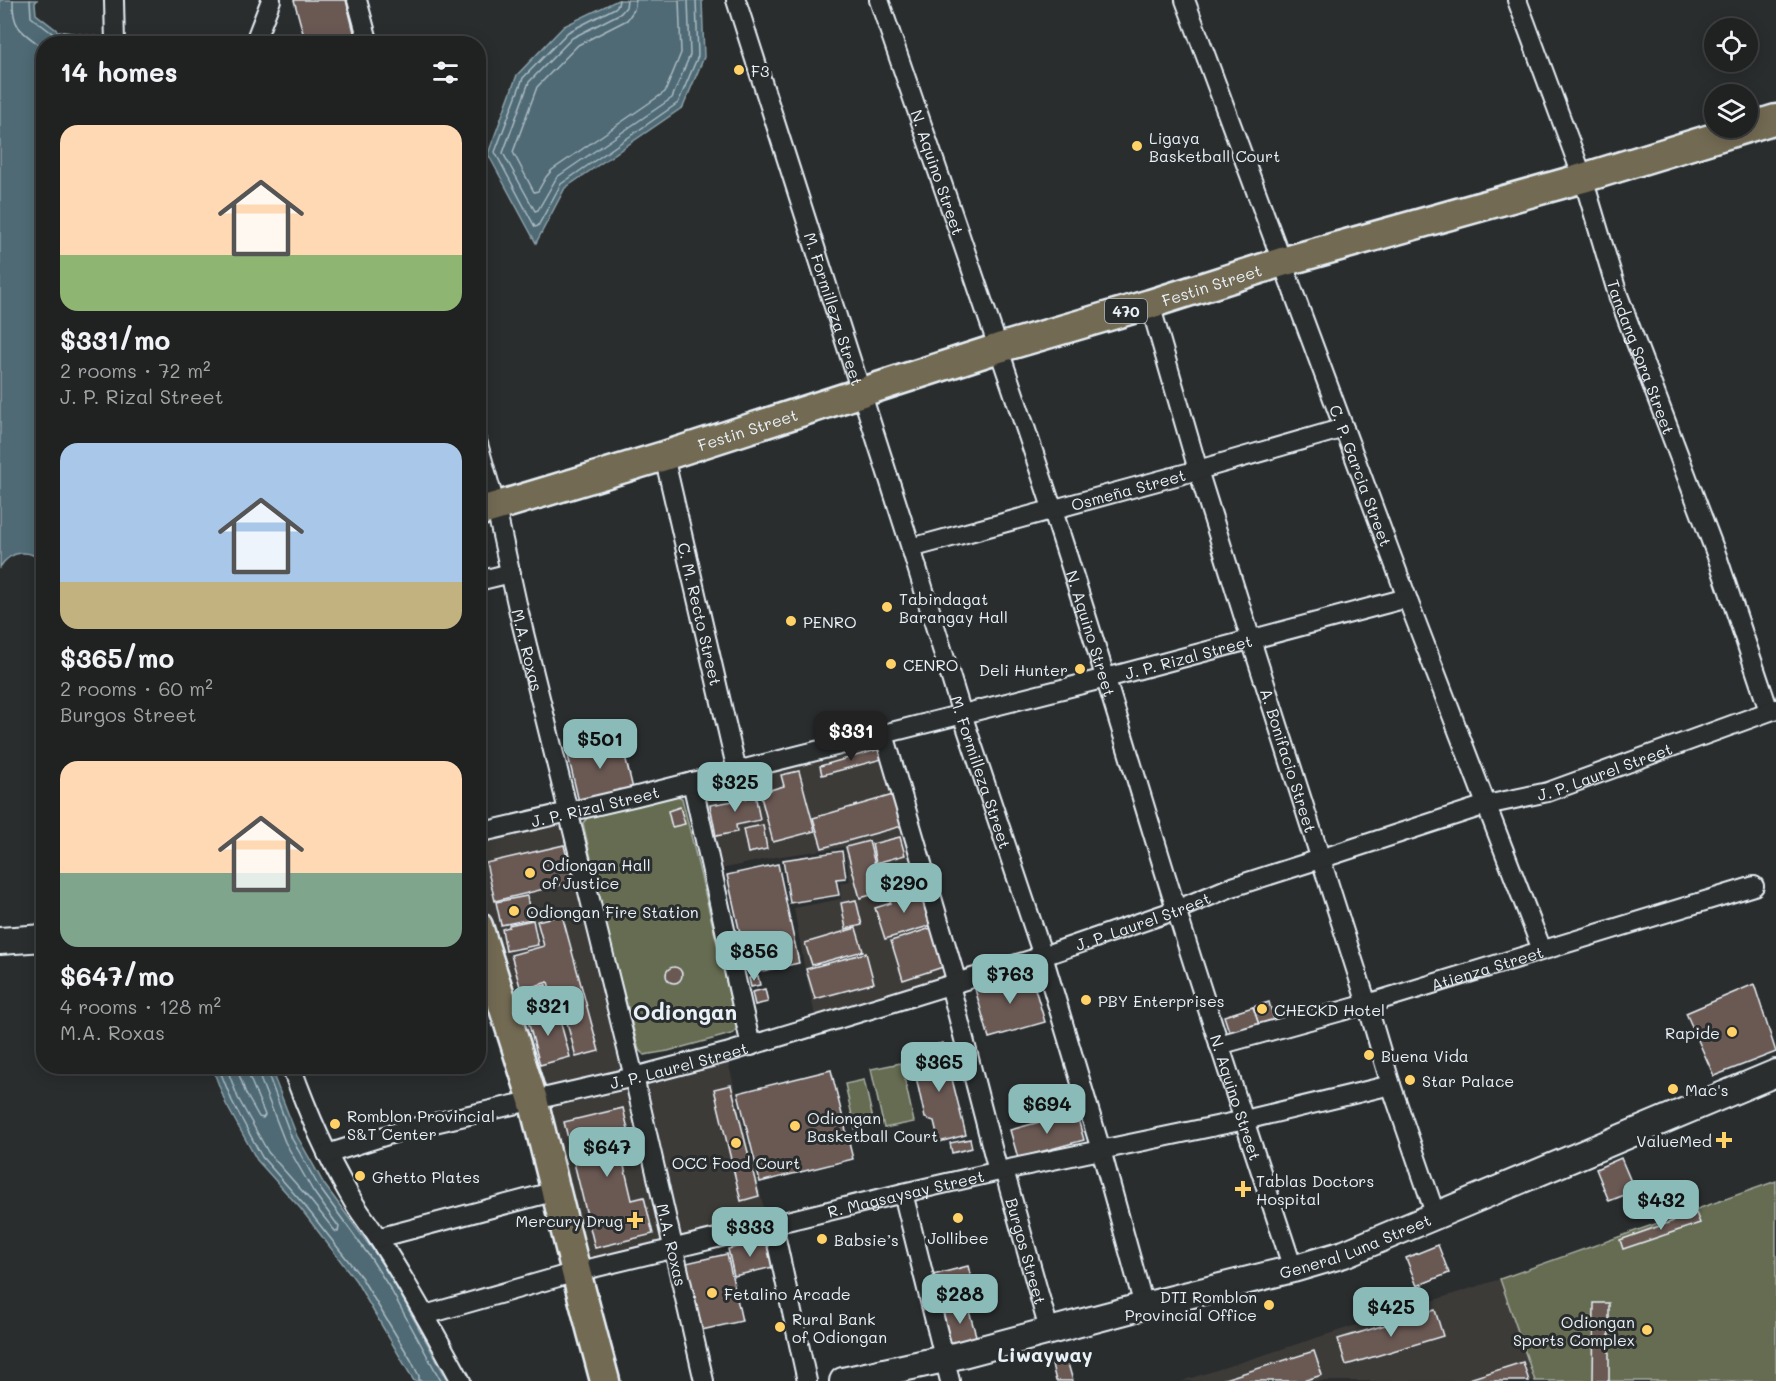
<!DOCTYPE html>
<html lang="en">
<head>
<meta charset="utf-8">
<style>
  :root { --surface:#202222; --page:#282a2a; --text:#f1f3f6; --muted:#a2a4a5; --line:#3d3f40; --accent:#8bbbb9 }
  body { margin:0; font-family:Mali,sans-serif; background:var(--page); color:var(--text); height:100vh; display:flex; flex-direction:column; font-size:22px; white-space:nowrap }
  * { box-sizing:border-box; margin:0 }
  p { font-size:20px; color:var(--muted) }
  .icon { flex:none; width:33px; height:33px; fill:none; stroke:currentColor; stroke-width:2; stroke-linecap:round; stroke-linejoin:round }
  .map { position:relative; flex:1; overflow:hidden }
  .details { position:absolute; left:36px; top:36px; width:450px; height:1038px; display:flex; flex-direction:column; background:var(--surface); border-radius:24px; box-shadow:0 3px 15px #0003,0 0 0 2px var(--line) }
  .details>* { flex:none }
  .fabs { position:absolute; left:1704px; top:18px; display:grid; gap:12px }
  .fabs a { display:grid; place-items:center; width:54px; height:54px; border-radius:50%; background:var(--surface); box-shadow:0 3px 15px #0003,0 0 0 2px var(--line); font-size:30px }
  .price { position:absolute; translate:-50% -51px; padding:0 14px; border-radius:12px; background:var(--accent); color:#111; font-size:20px; line-height:39px; filter:drop-shadow(0 2px 3px #0008) }
  .price::after { content:''; position:absolute; left:50%; top:36px; width:18px; height:14px; margin-left:-9px; background:inherit; clip-path:polygon(0 0,100% 0,50% 100%) }
  .price.on { background:#222; color:#fff }
  ul { padding:0; list-style:none }
  li { display:grid; align-content:center; gap:12px; height:318px; padding:0 24px }
  li span { display:grid; place-items:center; height:186px; border-radius:18px; color:#555 }
  li>.icon { margin-inline-start:auto }
  span .icon { width:108px; height:108px; fill:#fffc; stroke-width:1 }
  li b { font-size:26px }
  h2 { display:flex; justify-content:space-between; align-items:center; height:72px; padding:0 24px; font-size:26px }
  .map>svg:first-child { display:block }
  .built { fill:#3d3a39 }
  .green { fill:#666c51; stroke:#a7aea4; stroke-width:1.5 }
  .water { fill:#4f6b74; stroke:#8ca1a9; stroke-width:1.5 }
  .lines { fill:none; stroke-linecap:round; stroke-linejoin:round }
  .shore { stroke:#abbbc3; stroke-width:1.5 }
  .building { fill:#6a5952; stroke:#e8f1f8; stroke-width:1.5 }
  .street-casing { stroke:#e8f1f8; stroke-width:22 }
  .secondary-casing { stroke:#e8f1f8; stroke-width:30 }
  .primary-casing { stroke:#e8f1f8; stroke-width:33 }
  .street { stroke:#2a2d2e; stroke-width:18 }
  .secondary { stroke:#2a2d2e; stroke-width:26 }
  .primary { stroke:#736b52; stroke-width:28 }
  .poi-dot { fill:#ffd166; stroke:#2a2d2e; stroke-width:2 }
  .labels { text-anchor:middle; dominant-baseline:central; stroke-width:6; stroke-linejoin:round; paint-order:stroke }
  .shield { fill:#2a2d2e; stroke:#afb6bb; stroke-width:1.5 }
  .shield-label { font-size:15px; font-weight:bold; fill:#e8f1f8 }
  .poi-label { font-size:16px; fill:#e8f1f8; stroke:#2a2d2e; text-anchor:start }
  .street-label { font-size:16px; fill:#e8f1f8; stroke:#2a2d2e }
  .quarter-label { font-size:20px; font-weight:bold; fill:#e8f1f8; stroke:#2a2d2e }
  .district-label { font-size:22px; font-weight:bold; fill:#e8f1f8; stroke:#2a2d2e }
</style>
</head>
<body>
<div class="map">
<svg width="1776" height="1381" viewBox="0 0 1776 1381">
  <rect width="100%" height="100%" fill="#2a2d2e"/>
  <filter id="ink" filterUnits="userSpaceOnUse"><feTurbulence type="fractalNoise" baseFrequency=".0167" numOctaves="2"/><feDisplacementMap in="SourceGraphic" scale="12" xChannelSelector="R" yChannelSelector="G"/><feConvolveMatrix kernelMatrix="1 2 1 2 8 2 1 2 1" color-interpolation-filters="sRGB"/></filter>
  <g filter="url(#ink)">
    <g class="built">
      <polygon points="884,734 957,983 817,1025 805,970 794,908 841,899 840,883 850,881 844,847 775,857 712,871 692,782"/>
      <polygon points="569,812 634,1076 726,1053 768,1225 576,1272 479,926 478,833"/>
      <polygon points="1500,1279 1535,1381 1182,1381"/>
    </g>
    <g class="green">
      <polygon points="677,796 682,798 737,1026 734,1033 731,1034 668,1051 644,1055 639,1050 608,934 583,823 587,818"/>
      <polygon points="901,1063 914,1122 884,1128 871,1069"/>
      <polygon points="864,1080 874,1124 855,1129 845,1084"/>
      <polygon points="1776,1181 1776,1381 1535,1381 1500,1279"/>
    </g>
    <g class="water">
      <path d="M0,0H37L35,3L36,14L58,31L99,37V43L44,44L43,563C31,548 11,550 0,567Z"/>
      <polygon points="618,0 702,0 704,57 683,107 565,188 536,243 488,154 517,75 564,26"/>
      <polygon points="212,1067 270,1067 297,1136 324,1184 375,1253 396,1287 448,1381 414,1381 356,1281 301,1209 257,1160 226,1104"/>
    </g>
    <g class="lines">
      <g class="shore">
        <path d="M13,0C12,29 22,32 44,48"/>
        <polyline points="30,0 31,17 56,36 93,44"/>
        <polyline points="619,0 618,5 615,8 568,32 523,78 495,152 535,227 538,226 561,184 678,103 698,56 696,0"/>
        <polyline points="627,0 626,7 621,13 572,38 529,82 503,153 535,211 538,210 557,177 672,98 690,55 688,0"/>
        <polyline points="636,0 634,10 627,20 578,45 537,87 513,152 534,192 538,191 546,177 552,170 665,92 681,53 679,0"/>
        <polyline points="218,1066 232,1101 262,1157 305,1206 361,1277 411,1360 419,1376 419,1381"/>
        <polyline points="226,1066 238,1098 268,1152 311,1201 335,1231 338,1232 339,1227 313,1191 285,1142 258,1073 257,1066"/>
        <polyline points="236,1066 246,1094 259,1117 263,1118 265,1115 249,1076 248,1066"/>
        <polyline points="265,1066 292,1139 319,1187 370,1257 391,1290 441,1381"/>
      </g>
    </g>
    <g class="building">
      <polygon points="294,0 346,0 357,44 306,44"/>
      <polygon points="621,739 633,789 579,802 567,751"/>
      <polygon points="880,749 882,759 822,775 820,766"/>
      <polygon points="799,771 815,831 773,842 757,782 767,779 770,790 784,786 781,775"/>
      <polygon points="753,783 760,820 736,825 737,832 716,836 710,805 746,799 743,785"/>
      <polygon points="893,795 902,826 822,848 813,818"/>
      <polygon points="680,807 685,824 672,827 668,811"/>
      <polygon points="763,825 767,849 748,853 743,829"/>
      <polygon points="900,837 905,855 876,863 872,844"/>
      <polygon points="869,841 882,892 860,898 846,847"/>
      <polygon points="564,845 573,882 495,901 486,863"/>
      <polygon points="842,851 846,878 836,879 839,895 790,903 783,860"/>
      <polygon points="778,864 799,963 749,974 727,875"/>
      <polygon points="920,887 932,925 885,939 875,908 891,903 888,897"/>
      <polygon points="527,896 531,919 501,925 496,902"/>
      <polygon points="856,900 862,925 846,929 841,903"/>
      <polygon points="562,915 599,1051 576,1057 562,1003 554,1005 548,982 521,990 511,955 544,946 537,921"/>
      <polygon points="533,920 538,945 506,951 502,929 509,927 509,925"/>
      <polygon points="856,928 863,951 812,965 805,943"/>
      <polygon points="931,928 943,967 903,980 891,941"/>
      <polygon points="866,953 874,983 815,999 806,969"/>
      <circle cx="674" cy="975" r="8"/>
      <polygon points="1030,972 1045,1022 989,1038 975,989"/>
      <polygon points="758,976 760,985 751,987 749,978"/>
      <polygon points="1754,984 1776,1052 1714,1076 1686,1013"/>
      <polygon points="546,985 551,1004 532,1009 527,990"/>
      <polygon points="765,989 768,1002 755,1005 752,992"/>
      <polygon points="1269,1002 1275,1023 1260,1028 1253,1007"/>
      <polygon points="1253,1007 1260,1028 1231,1037 1224,1016"/>
      <polygon points="557,1009 570,1057 540,1065 527,1017"/>
      <polygon points="943,1043 966,1135 939,1142 934,1121 925,1118 916,1077 923,1070 918,1049"/>
      <polygon points="831,1070 853,1159 760,1182 738,1093"/>
      <polygon points="731,1085 759,1196 741,1201 714,1089"/>
      <polygon points="623,1108 633,1150 621,1153 632,1200 644,1197 653,1234 595,1248 564,1122"/>
      <polygon points="1076,1112 1084,1140 1018,1158 1010,1130"/>
      <polygon points="970,1139 972,1148 952,1153 950,1143"/>
      <polygon points="1621,1158 1635,1191 1609,1201 1596,1169"/>
      <polygon points="1696,1213 1700,1223 1623,1249 1620,1240"/>
      <polygon points="767,1240 773,1267 734,1276 728,1249"/>
      <polygon points="1438,1245 1449,1273 1417,1286 1406,1258"/>
      <polygon points="727,1254 742,1321 697,1331 682,1264"/>
      <polygon points="968,1266 976,1296 941,1305 933,1275"/>
      <polygon points="1594,1303 1609,1303 1609,1381 1593,1381"/>
      <polygon points="967,1304 977,1339 952,1346 942,1311"/>
      <polygon points="1435,1310 1443,1336 1346,1365 1338,1339"/>
      <polygon points="1314,1351 1322,1375 1303,1381 1218,1381"/>
      <polygon points="1067,1360 1073,1381 1056,1381 1052,1365"/>
      <polygon points="1523,1362 1529,1381 1469,1381 1469,1379"/>
    </g>
    <g class="lines">
      <defs>
        <g id="street">
          <polyline points="114,0 115,44"/>
          <polyline points="357,0 369,44"/>
          <path id="s1" d="M736,0L911,548L962,714L1043,956L1101,1150L1144,1306"/>
          <path id="s2" d="M879,0C937,169 996,338 1052,508C1096,642 1135,777 1177,912C1214,1031 1254,1150 1293,1269"/>
          <path id="s3" d="M1185,0L1407,598L1542,950"/>
          <path id="s4" d="M1517,0L1583,178L1618,295L1718,559L1769,711"/>
          <polyline points="254,44 271,0"/>
          <path id="s5" d="M1150,304L1198,470L1251,640L1367,1004L1391,1085L1436,1216"/>
          <path id="s6" d="M478,444L496,508L519,613L634,1077L704,1381"/>
          <path id="s7" d="M664,456L737,771"/>
          <path id="s8" d="M911,548L1198,470L1344,428"/>
          <polyline points="478,581 511,573"/>
          <polyline points="884,734 957,983"/>
          <polyline points="692,782 751,1046"/>
          <path id="s9" d="M478,833L637,796L1106,678L1407,598"/>
          <polyline points="950,985 998,1171"/>
          <path id="s10" d="M1219,1045L1367,1004L1754,886"/>
          <path d="M291,1066C307,1111 326,1155 350,1196C358,1211 369,1224 378,1238C408,1284 435,1333 461,1381"/>
          <path id="s11" d="M327,1154L404,1130L634,1077L726,1053L891,1003L1043,956L1176,910L1229,888L1320,859L1486,805L1548,792L1776,709"/>
          <path id="s12" d="M1004,1170L1049,1330"/>
          <polyline points="903,1193 950,1381"/>
          <polyline points="773,1225 807,1381"/>
          <polyline points="378,1238 556,1191"/>
          <path id="s13" d="M425,1315L576,1272L903,1193L1004,1170L1245,1120L1391,1085"/>
        </g>
        <g id="secondary">
          <polyline points="0,941 44,938"/>
          <path id="s14" d="M843,1381L944,1359L1144,1306L1293,1269L1344,1254L1776,1073"/>
        </g>
        <g id="primary">
          <path id="s15" d="M478,512L664,456L999,348L1150,304L1282,262L1583,178L1776,119"/>
          <polyline points="478,926 533,1100 576,1272 605,1381"/>
        </g>
      </defs>
      <use href="#street" class="street-casing"/>
      <use href="#secondary" class="secondary-casing"/>
      <use href="#primary" class="primary-casing"/>
      <use href="#street" class="street"/>
      <use href="#secondary" class="secondary"/>
      <use href="#primary" class="primary"/>
    </g>
  </g>
  <g class="poi-dot">
    <circle cx="739" cy="70" r="6"/>
    <circle cx="1137" cy="146" r="6"/>
    <circle cx="887" cy="607" r="6"/>
    <circle cx="791" cy="621" r="6"/>
    <circle cx="891" cy="664" r="6"/>
    <circle cx="1080" cy="669" r="6"/>
    <circle cx="530" cy="873" r="6"/>
    <circle cx="514" cy="911" r="6"/>
    <circle cx="1086" cy="1000" r="6"/>
    <circle cx="1262" cy="1009" r="6"/>
    <circle cx="1732" cy="1032" r="6"/>
    <circle cx="1369" cy="1055" r="6"/>
    <circle cx="1410" cy="1080" r="6"/>
    <circle cx="1673" cy="1089" r="6"/>
    <circle cx="335" cy="1124" r="6"/>
    <circle cx="795" cy="1126" r="6"/>
    <path d="M1721 1131h6v6h6v6h-6v6h-6v-6h-6v-6h6z"/>
    <circle cx="736" cy="1143" r="6"/>
    <circle cx="360" cy="1176" r="6"/>
    <path d="M1240 1180h6v6h6v6h-6v6h-6v-6h-6v-6h6z"/>
    <circle cx="958" cy="1218" r="6"/>
    <path d="M632 1211h6v6h6v6h-6v6h-6v-6h-6v-6h6z"/>
    <circle cx="822" cy="1239" r="6"/>
    <circle cx="712" cy="1293" r="6"/>
    <circle cx="1269" cy="1305" r="6"/>
    <circle cx="780" cy="1327" r="6"/>
    <circle cx="1647" cy="1330" r="6"/>
  </g>
  <g class="labels">
    <rect class="shield" x="1105" y="299" width="42" height="24" rx="4.5"/>
    <g class="shield-label">
      <text x="1126" y="311">470</text>
    </g>
    <g class="poi-label">
      <text x="751" y="70">F3</text>
      <text x="1149" y="137">Ligaya<tspan x="1149" dy="18">Basketball Court</tspan></text>
      <text x="899" y="598">Tabindagat<tspan x="899" dy="18">Barangay Hall</tspan></text>
      <text x="803" y="621">PENRO</text>
      <text x="903" y="664">CENRO</text>
      <text x="1068" y="669" text-anchor="end">Deli Hunter</text>
      <text x="542" y="864">Odiongan Hall<tspan x="542" dy="18">of Justice</tspan></text>
      <text x="526" y="911">Odiongan Fire Station</text>
      <text x="1098" y="1000">PBY Enterprises</text>
      <text x="1274" y="1009">CHECKD Hotel</text>
      <text x="1720" y="1032" text-anchor="end">Rapide</text>
      <text x="1381" y="1055">Buena Vida</text>
      <text x="1422" y="1080">Star Palace</text>
      <text x="1685" y="1089">Mac's</text>
      <text x="347" y="1115">Romblon Provincial<tspan x="347" dy="18">S&amp;T Center</tspan></text>
      <text x="807" y="1117">Odiongan<tspan x="807" dy="18">Basketball Court</tspan></text>
      <text x="1712" y="1140" text-anchor="end">ValueMed</text>
      <text x="736" y="1162" text-anchor="middle">OCC Food Court</text>
      <text x="372" y="1176">Ghetto Plates</text>
      <text x="1256" y="1180">Tablas Doctors<tspan x="1256" dy="18">Hospital</tspan></text>
      <text x="623" y="1220" text-anchor="end">Mercury Drug</text>
      <text x="958" y="1237" text-anchor="middle">Jollibee</text>
      <text x="834" y="1239">Babsie’s</text>
      <text x="724" y="1293">Fetalino Arcade</text>
      <text x="1257" y="1296" text-anchor="end">DTI Romblon<tspan x="1257" dy="18">Provincial Office</tspan></text>
      <text x="792" y="1318">Rural Bank<tspan x="792" dy="18">of Odiongan</tspan></text>
      <text x="1635" y="1321" text-anchor="end">Odiongan<tspan x="1635" dy="18">Sports Complex</tspan></text>
    </g>
    <g class="street-label">
      <text stroke="none"><textPath href="#s2" startOffset="182">N. Aquino Street</textPath></text>
      <text stroke="none"><textPath href="#s15" startOffset="768">Festin Street</textPath></text>
      <text stroke="none"><textPath href="#s1" startOffset="324">M. Formilleza Street</textPath></text>
      <text stroke="none"><textPath href="#s4" startOffset="378">Tandang Sora Street</textPath></text>
      <text stroke="none"><textPath href="#s15" startOffset="282">Festin Street</textPath></text>
      <text stroke="none"><textPath href="#s3" startOffset="507">C. P. Garcia Street</textPath></text>
      <text stroke="none"><textPath href="#s8" startOffset="225">Osmeña Street</textPath></text>
      <text stroke="none"><textPath href="#s7" startOffset="162">C. M. Recto Street</textPath></text>
      <text stroke="none"><textPath href="#s2" startOffset="668">N. Aquino Street</textPath></text>
      <text stroke="none"><textPath href="#s6" startOffset="212">M.A. Roxas</textPath></text>
      <text stroke="none"><textPath href="#s9" startOffset="732">J. P. Rizal Street</textPath></text>
      <text stroke="none"><textPath href="#s5" startOffset="477">A. Bonifacio Street</textPath></text>
      <text stroke="none"><textPath href="#s11" startOffset="1335">J. P. Laurel Street</textPath></text>
      <text stroke="none"><textPath href="#s1" startOffset="810">M. Formilleza Street</textPath></text>
      <text stroke="none"><textPath href="#s9" startOffset="120">J. P. Rizal Street</textPath></text>
      <text stroke="none"><textPath href="#s11" startOffset="849">J. P. Laurel Street</textPath></text>
      <text stroke="none"><textPath href="#s10" startOffset="279">Atienza Street</textPath></text>
      <text stroke="none"><textPath href="#s11" startOffset="363">J. P. Laurel Street</textPath></text>
      <text stroke="none"><textPath href="#s2" startOffset="1154">N. Aquino Street</textPath></text>
      <text stroke="none"><textPath href="#s13" startOffset="496">R. Magsaysay Street</textPath></text>
      <text stroke="none"><textPath href="#s6" startOffset="824">M.A. Roxas</textPath></text>
      <text stroke="none"><textPath href="#s14" startOffset="530">General Luna Street</textPath></text>
      <text stroke="none"><textPath href="#s12" startOffset="84">Burgos Street</textPath></text>
    </g>
    <g class="quarter-label">
      <text x="1045" y="1354">Liwayway</text>
    </g>
    <g class="district-label">
      <text x="685" y="1011">Odiongan</text>
    </g>
  </g>
</svg>
<div class="fabs">
<a><svg class="icon" aria-label="locate" viewBox="0 0 24 24"><circle cx="12" cy="12" r="6"/><path d="M12 2v4M12 18v4M2 12h4M18 12h4"/></svg></a>
<a><svg class="icon" aria-label="layers" viewBox="0 0 24 24"><path d="M12 4l9 5-9 5-9-5zM3 14l9 5 9-5"/></svg></a>
</div>
<b class="price on" style="left:851px;top:762px">$331</b>
<b class="price" style="left:600px;top:770px">$501</b>
<b class="price" style="left:735px;top:813px">$325</b>
<b class="price" style="left:904px;top:914px">$290</b>
<b class="price" style="left:754px;top:982px">$856</b>
<b class="price" style="left:1010px;top:1005px">$763</b>
<b class="price" style="left:548px;top:1037px">$321</b>
<b class="price" style="left:939px;top:1093px">$365</b>
<b class="price" style="left:1047px;top:1135px">$694</b>
<b class="price" style="left:607px;top:1178px">$647</b>
<b class="price" style="left:1661px;top:1231px">$432</b>
<b class="price" style="left:750px;top:1258px">$333</b>
<b class="price" style="left:960px;top:1325px">$288</b>
<b class="price" style="left:1391px;top:1338px">$425</b>
<section class="details">
<h2>14 homes<svg class="icon" aria-label="filters" viewBox="0 0 24 24"><path d="M4 7h16M4 17h16"/><circle cx="9" cy="7" r="2"/><circle cx="15" cy="17" r="2"/></svg></h2>
<ul>
<li><span style="background:linear-gradient(#ffd9b3 70%,#8fb573 0)"><svg class="icon" aria-label="home" viewBox="0 0 24 24"><path d="M3 11l9-7 9 7M6 9v11h12V9"/></svg></span><div><b>$331/mo</b><p>2 rooms · 72 m²</p><p>J. P. Rizal Street</p></div></li>
<li><span style="background:linear-gradient(#a9c7e8 75%,#c2b280 0)"><svg class="icon" aria-label="home" viewBox="0 0 24 24"><path d="M3 11l9-7 9 7M6 9v11h12V9"/></svg></span><div><b>$365/mo</b><p>2 rooms · 60 m²</p><p>Burgos Street</p></div></li>
<li><span style="background:linear-gradient(#ffd9b3 60%,#7fa58c 0)"><svg class="icon" aria-label="home" viewBox="0 0 24 24"><path d="M3 11l9-7 9 7M6 9v11h12V9"/></svg></span><div><b>$647/mo</b><p>4 rooms · 128 m²</p><p>M.A. Roxas</p></div></li>
</ul>
</section>
</div>
</body>
</html>
